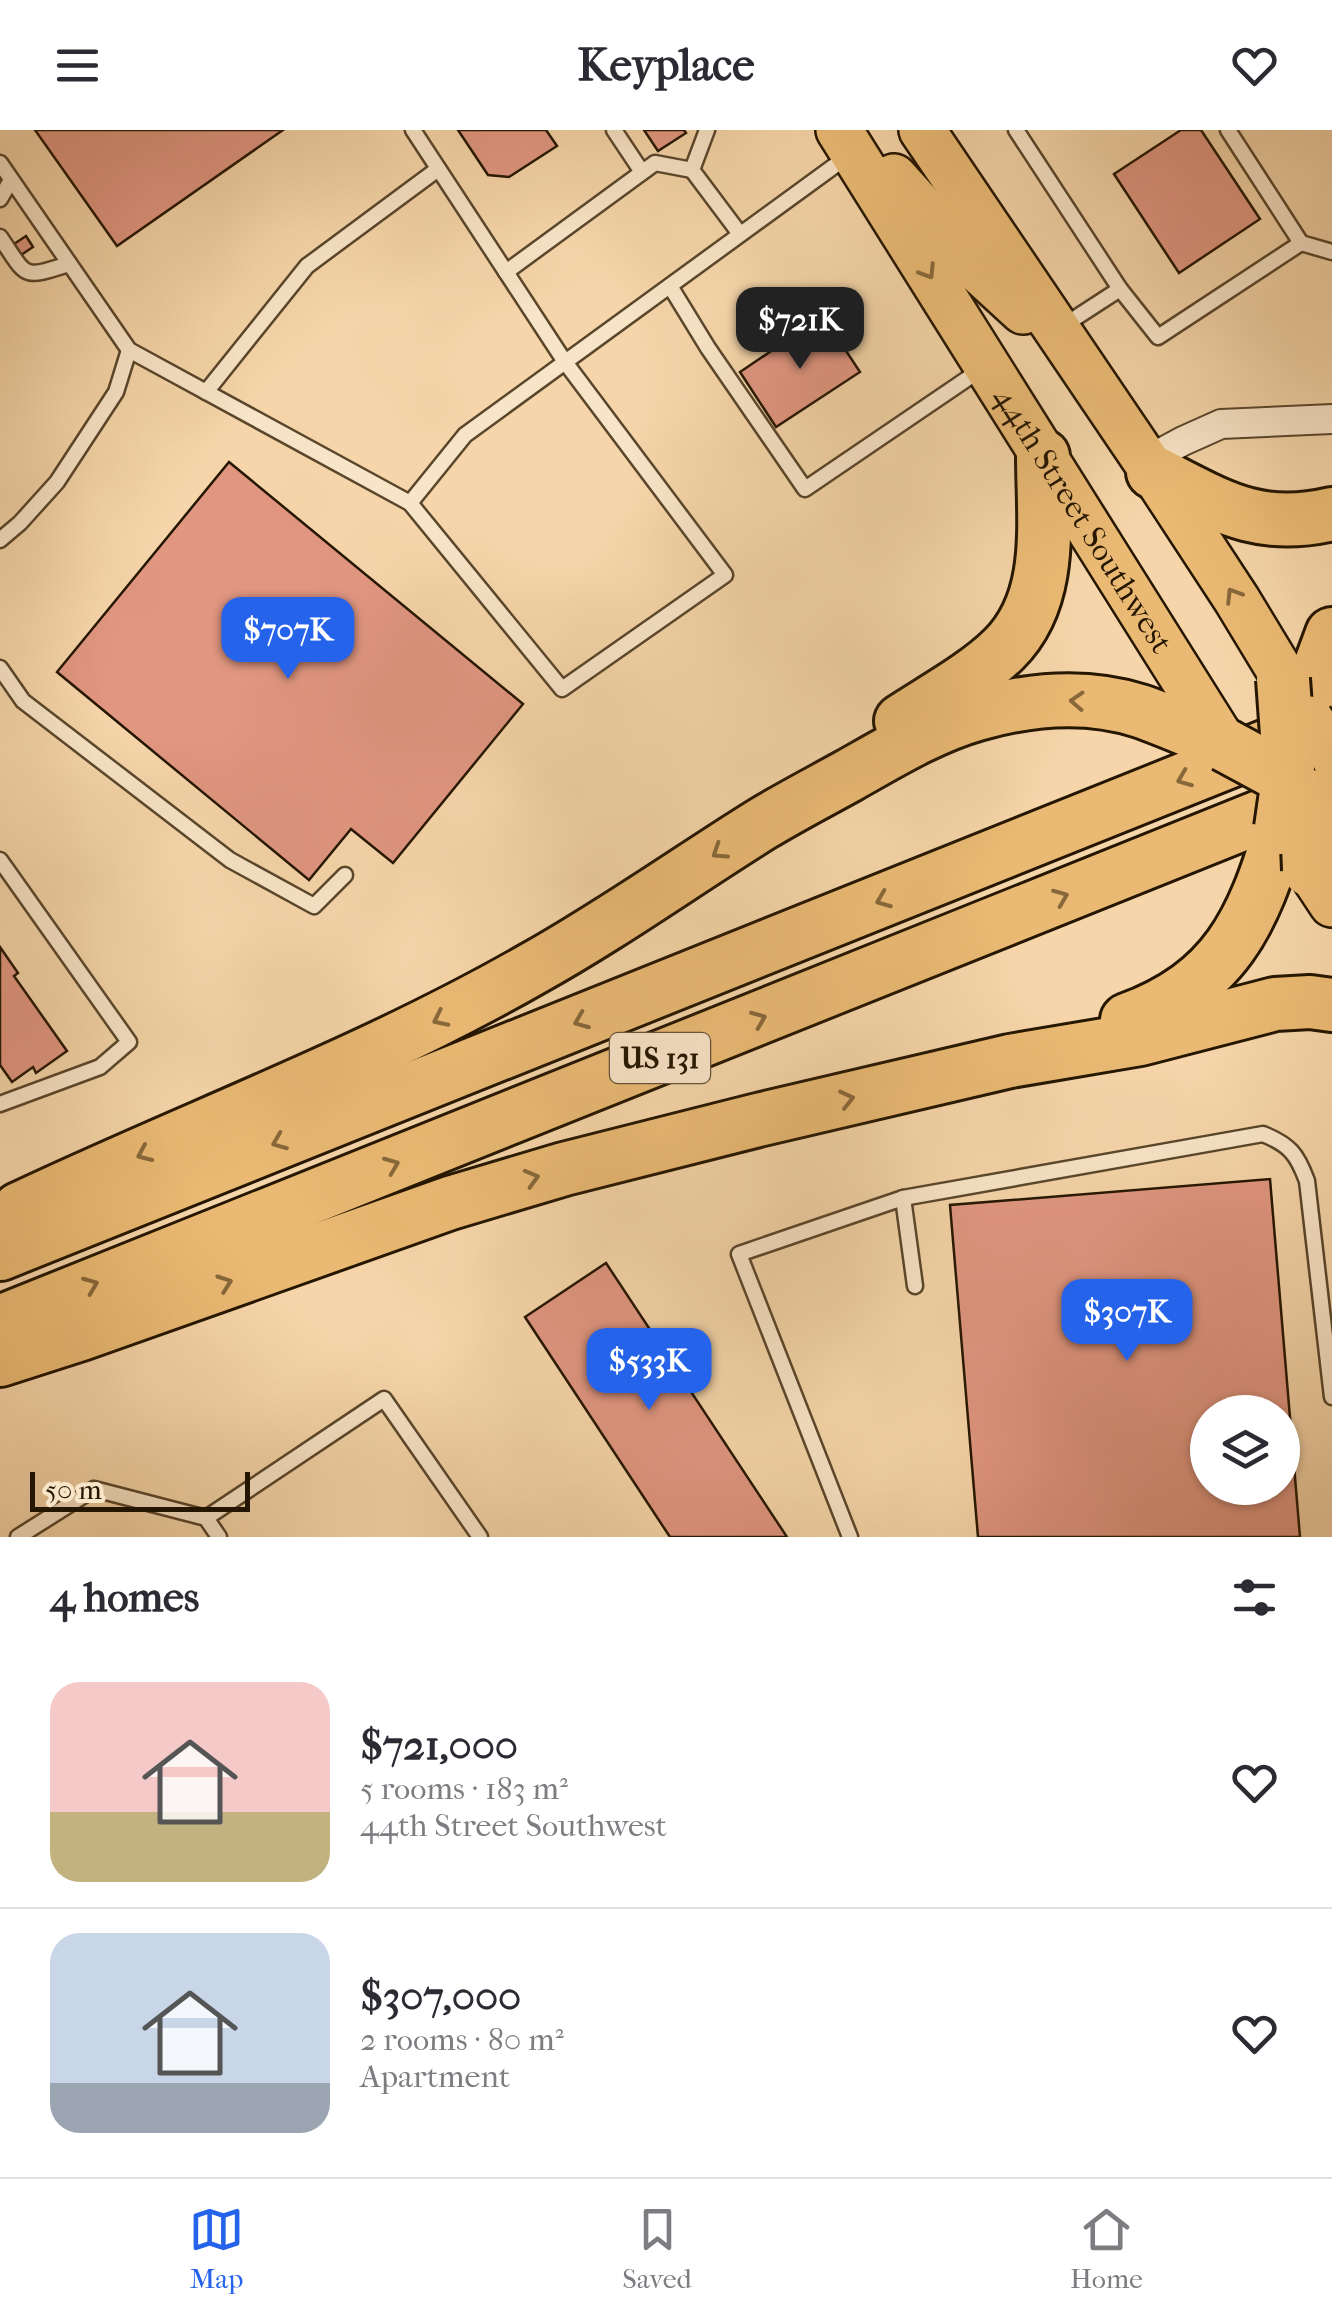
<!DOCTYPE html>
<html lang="en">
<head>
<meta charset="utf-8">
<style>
  :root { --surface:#fff; --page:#f7f7f7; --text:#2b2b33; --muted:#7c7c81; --line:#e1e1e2; --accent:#2563eb }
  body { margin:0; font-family:"IM FELL French Canon",serif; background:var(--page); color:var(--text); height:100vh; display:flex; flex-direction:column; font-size:38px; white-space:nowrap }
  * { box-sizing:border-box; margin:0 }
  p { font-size:32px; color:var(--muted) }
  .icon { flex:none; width:55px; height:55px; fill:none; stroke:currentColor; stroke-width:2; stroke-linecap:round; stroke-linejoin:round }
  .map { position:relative; height:1407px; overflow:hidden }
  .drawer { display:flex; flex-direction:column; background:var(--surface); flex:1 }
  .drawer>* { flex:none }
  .tools { position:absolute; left:1190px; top:1265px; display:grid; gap:20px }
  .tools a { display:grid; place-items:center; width:110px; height:110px; border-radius:50%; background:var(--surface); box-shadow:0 2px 8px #0004; font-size:50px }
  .scale { position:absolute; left:30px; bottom:25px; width:220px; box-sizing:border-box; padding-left:10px; border:5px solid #251601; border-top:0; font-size:28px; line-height:35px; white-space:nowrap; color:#251601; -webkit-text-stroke:8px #f8e4c7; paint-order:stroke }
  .price { position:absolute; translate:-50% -85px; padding:0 22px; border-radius:20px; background:var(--accent); color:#fff; font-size:32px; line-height:65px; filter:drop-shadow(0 2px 5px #0008) }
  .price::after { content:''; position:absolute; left:50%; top:60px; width:30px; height:22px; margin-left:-15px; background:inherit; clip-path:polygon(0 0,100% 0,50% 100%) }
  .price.current { background:#222; color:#fff }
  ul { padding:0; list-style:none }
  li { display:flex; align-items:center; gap:30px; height:250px; padding:0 50px }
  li+li { border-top:2px solid var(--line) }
  li span { display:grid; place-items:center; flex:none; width:280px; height:200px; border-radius:30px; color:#555 }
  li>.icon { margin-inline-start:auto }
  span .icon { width:120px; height:120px; fill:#fffc; stroke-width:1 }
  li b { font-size:42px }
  h2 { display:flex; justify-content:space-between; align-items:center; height:120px; padding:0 50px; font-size:42px }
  header { display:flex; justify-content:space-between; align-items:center; height:130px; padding:0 50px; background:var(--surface); font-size:45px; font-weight:700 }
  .tabs { display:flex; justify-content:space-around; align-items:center; height:140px; border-top:2px solid var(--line); background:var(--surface); font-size:28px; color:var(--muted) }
  .tabs a { display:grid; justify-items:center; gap:5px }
  .tabs .current { color:var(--accent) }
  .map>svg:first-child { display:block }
  .building { fill:#e09681; stroke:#251601; stroke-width:2.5; fill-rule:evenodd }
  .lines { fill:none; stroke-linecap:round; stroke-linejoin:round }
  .service-casing { stroke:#59462b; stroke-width:19 }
  .minor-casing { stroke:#59462b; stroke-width:32 }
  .primary-casing { stroke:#251601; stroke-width:50 }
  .motorway-casing { stroke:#251601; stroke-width:58 }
  .service { stroke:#f8e4c7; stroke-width:14 }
  .minor { stroke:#f8e4c7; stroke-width:28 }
  .primary { stroke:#eaba74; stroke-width:45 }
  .motorway { stroke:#eaba74; stroke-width:52 }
  .primary-bridge-casing { stroke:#251601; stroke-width:50; stroke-linecap:butt }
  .motorway-bridge-casing { stroke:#251601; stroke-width:58; stroke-linecap:butt }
  .primary-bridge { stroke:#eaba74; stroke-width:45 }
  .motorway-bridge { stroke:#eaba74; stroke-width:52 }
  .oneway { stroke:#88683a }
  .labels { text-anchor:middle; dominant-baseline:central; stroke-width:8; stroke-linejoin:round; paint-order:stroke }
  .shield { fill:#f8e4c7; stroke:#64543c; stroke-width:2.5 }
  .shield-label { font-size:30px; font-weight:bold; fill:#251601 }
  .street-label { font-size:32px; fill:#251601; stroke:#f8e4c7 }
</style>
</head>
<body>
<header><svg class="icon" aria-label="menu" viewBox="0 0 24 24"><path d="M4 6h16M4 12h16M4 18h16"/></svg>Keyplace<svg class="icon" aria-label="heart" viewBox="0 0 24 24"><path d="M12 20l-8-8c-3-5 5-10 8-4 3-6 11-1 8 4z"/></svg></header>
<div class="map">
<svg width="1332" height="1407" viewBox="0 0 1332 1407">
  <rect width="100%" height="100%" fill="#f5d5a9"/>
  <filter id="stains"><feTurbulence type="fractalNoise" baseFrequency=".002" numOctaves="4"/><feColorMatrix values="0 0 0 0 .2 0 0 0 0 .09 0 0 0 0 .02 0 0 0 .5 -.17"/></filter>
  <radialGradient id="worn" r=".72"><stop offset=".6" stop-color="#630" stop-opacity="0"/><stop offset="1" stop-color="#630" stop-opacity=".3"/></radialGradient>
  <g class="building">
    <polygon points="35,0 283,0 117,116"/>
    <polygon points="458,0 546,0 557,16 509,47 488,45"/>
    <polygon points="644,0 684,0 686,3 658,21"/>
    <polygon points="1181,0 1201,0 1260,89 1179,143 1114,44"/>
    <polygon points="26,106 33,117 18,127 11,116"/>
    <polygon points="823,186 860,242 776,297 740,242"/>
    <polygon points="229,332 523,574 393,733 351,699 309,750 57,542"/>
    <polygon points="0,817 18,843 14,846 67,921 36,943 33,937 12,952 0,935"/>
    <path d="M1270,1049L1300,1407H978L950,1075ZM1208,1282H1282V1358H1208Z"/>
    <polygon points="606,1133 787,1407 670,1407 525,1187"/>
  </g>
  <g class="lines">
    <defs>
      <g id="service">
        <polyline points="614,0 642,42"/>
        <polyline points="707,0 692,40 740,104"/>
        <polyline points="1016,0 1120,159 1158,207 1301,113"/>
        <polyline points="1228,0 1301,113 1332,122"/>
        <polyline points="0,33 129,220 410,373 465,305 848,26"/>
        <polyline points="0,69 11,50"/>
        <path d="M0,107C28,148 21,149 69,134"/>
        <polyline points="506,142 655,33 692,40"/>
        <polyline points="670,156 708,218 805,359 983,238"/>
        <polyline points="1063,196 1120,159"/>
        <polyline points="206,262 307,136 438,39"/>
        <polyline points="410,373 562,559 725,445 565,232 413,0"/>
        <polyline points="0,410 20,393 57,352 116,262 129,220"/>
        <polyline points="0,538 23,571 230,730 314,776 345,745"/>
        <polyline points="0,730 129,912 100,937 0,974"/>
        <polyline points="903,1068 915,1156"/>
        <polyline points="206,1388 384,1269 480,1407"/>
        <polyline points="18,1407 94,1359 206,1388 219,1407"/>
        <path d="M850,1407L739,1124L903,1068L1263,1004C1290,1015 1297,1024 1307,1051L1332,1267"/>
      </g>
      <polyline id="minor" points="1146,331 1183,311 1221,294 1332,289"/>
      <g id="primary">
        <path id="s1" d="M839,0L1225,615"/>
        <polyline points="922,0 1146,331 1237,470 1303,579"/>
        <polyline points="894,47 975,137 1023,181"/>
        <polyline points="1291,712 1332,774"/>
      </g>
      <g id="motorway">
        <path d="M1153,342C1217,374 1256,402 1332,384"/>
        <polyline points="1310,589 1319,539 1332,504"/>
        <path d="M901,591C933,570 977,546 1004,519C1055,468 1043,391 1043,326"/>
        <path d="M1127,890C1225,854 1253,793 1281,698"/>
        <path d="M19,1079C190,998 368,933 532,839C611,795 685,742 762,694C790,677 819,662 848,646C889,623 931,597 977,584C1030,569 1087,564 1140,581C1169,591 1197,604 1225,615"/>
        <polyline points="0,1124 1280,611"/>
        <polyline points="0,1192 1332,658"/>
        <polyline points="0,1230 81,1204 450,1073 564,1039 758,990 1010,931 1140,909 1275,874 1310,872 1332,875"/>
      </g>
    </defs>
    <use href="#service" class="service-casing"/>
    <use href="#minor" class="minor-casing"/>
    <use href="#primary" class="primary-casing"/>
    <use href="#motorway" class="motorway-casing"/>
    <use href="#service" class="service"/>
    <use href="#minor" class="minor"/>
    <use href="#primary" class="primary"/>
    <use href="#motorway" class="motorway"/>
    <defs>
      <polyline id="primary-bridge" points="1310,589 1332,623"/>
      <g id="motorway-bridge">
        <polyline points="1283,549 1289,632"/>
        <polyline points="1225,615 1288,649 1281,698"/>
        <polyline points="1306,665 1309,740"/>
      </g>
    </defs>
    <use href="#primary-bridge" class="primary-bridge-casing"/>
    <use href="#motorway-bridge" class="motorway-bridge-casing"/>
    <use href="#primary-bridge" class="primary-bridge"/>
    <use href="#motorway-bridge" class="motorway-bridge"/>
  </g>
  <defs><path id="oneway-chevron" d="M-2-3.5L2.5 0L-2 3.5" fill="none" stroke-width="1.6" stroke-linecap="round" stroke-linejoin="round" transform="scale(2.5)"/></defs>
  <g class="oneway">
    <use href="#oneway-chevron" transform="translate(928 142) rotate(58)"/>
    <use href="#oneway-chevron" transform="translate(1233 465) rotate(-122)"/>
    <use href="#oneway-chevron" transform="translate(1077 571) rotate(-177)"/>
    <use href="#oneway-chevron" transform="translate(1184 649) rotate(158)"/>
    <use href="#oneway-chevron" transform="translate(719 722) rotate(147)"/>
    <use href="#oneway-chevron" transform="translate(1061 767) rotate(-22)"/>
    <use href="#oneway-chevron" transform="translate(883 770) rotate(158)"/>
    <use href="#oneway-chevron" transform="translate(440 889) rotate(154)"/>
    <use href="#oneway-chevron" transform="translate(759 889) rotate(-22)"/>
    <use href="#oneway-chevron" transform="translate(581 891) rotate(158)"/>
    <use href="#oneway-chevron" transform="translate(847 969) rotate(-13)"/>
    <use href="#oneway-chevron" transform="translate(279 1012) rotate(158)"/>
    <use href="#oneway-chevron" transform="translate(144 1024) rotate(156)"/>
    <use href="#oneway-chevron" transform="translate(392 1035) rotate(-22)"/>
    <use href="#oneway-chevron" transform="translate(532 1048) rotate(-16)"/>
    <use href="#oneway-chevron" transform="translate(225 1153) rotate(-20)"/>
    <use href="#oneway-chevron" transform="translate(91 1155) rotate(-22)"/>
  </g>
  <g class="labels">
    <rect class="shield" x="610" y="903" width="100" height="50" rx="8"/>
    <g class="shield-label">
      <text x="660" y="928">US 131</text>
    </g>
    <g class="street-label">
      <text stroke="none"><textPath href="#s1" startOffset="460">44th Street Southwest</textPath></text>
    </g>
  </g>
  <rect width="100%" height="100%" filter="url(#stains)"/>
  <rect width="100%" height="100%" fill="url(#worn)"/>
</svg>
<div class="tools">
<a><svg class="icon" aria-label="layers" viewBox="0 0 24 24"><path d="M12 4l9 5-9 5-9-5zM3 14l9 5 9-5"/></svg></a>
</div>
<div class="scale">50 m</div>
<b class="price current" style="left:800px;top:242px">$721K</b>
<b class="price" style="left:288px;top:552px">$707K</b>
<b class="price" style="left:1127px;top:1234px">$307K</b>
<b class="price" style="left:649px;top:1283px">$533K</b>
</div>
<section class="drawer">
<h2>4 homes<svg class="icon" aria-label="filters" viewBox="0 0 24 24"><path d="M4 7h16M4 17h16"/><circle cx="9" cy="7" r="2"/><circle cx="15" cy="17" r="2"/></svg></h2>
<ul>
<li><span style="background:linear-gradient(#f6c9c9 65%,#c2b280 0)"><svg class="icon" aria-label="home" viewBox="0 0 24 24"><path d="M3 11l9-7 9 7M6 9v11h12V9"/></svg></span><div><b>$721,000</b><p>5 rooms · 183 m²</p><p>44th Street Southwest</p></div><svg class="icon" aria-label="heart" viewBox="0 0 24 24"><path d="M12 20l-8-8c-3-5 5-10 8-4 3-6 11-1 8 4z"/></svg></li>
<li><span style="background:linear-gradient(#c9d6e8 75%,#9aa5b1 0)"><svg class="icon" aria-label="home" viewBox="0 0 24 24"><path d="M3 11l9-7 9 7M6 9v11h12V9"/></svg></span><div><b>$307,000</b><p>2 rooms · 80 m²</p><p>Apartment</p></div><svg class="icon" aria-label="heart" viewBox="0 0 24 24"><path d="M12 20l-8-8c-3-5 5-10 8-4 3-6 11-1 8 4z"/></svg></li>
</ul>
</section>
<nav class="tabs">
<a class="current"><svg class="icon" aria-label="map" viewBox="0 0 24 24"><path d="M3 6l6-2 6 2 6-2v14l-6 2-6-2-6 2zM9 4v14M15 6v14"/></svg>Map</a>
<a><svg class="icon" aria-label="saved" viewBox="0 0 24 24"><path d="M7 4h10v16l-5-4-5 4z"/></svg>Saved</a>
<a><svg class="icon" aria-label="home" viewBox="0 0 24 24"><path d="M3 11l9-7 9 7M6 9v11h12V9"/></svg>Home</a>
</nav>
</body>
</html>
